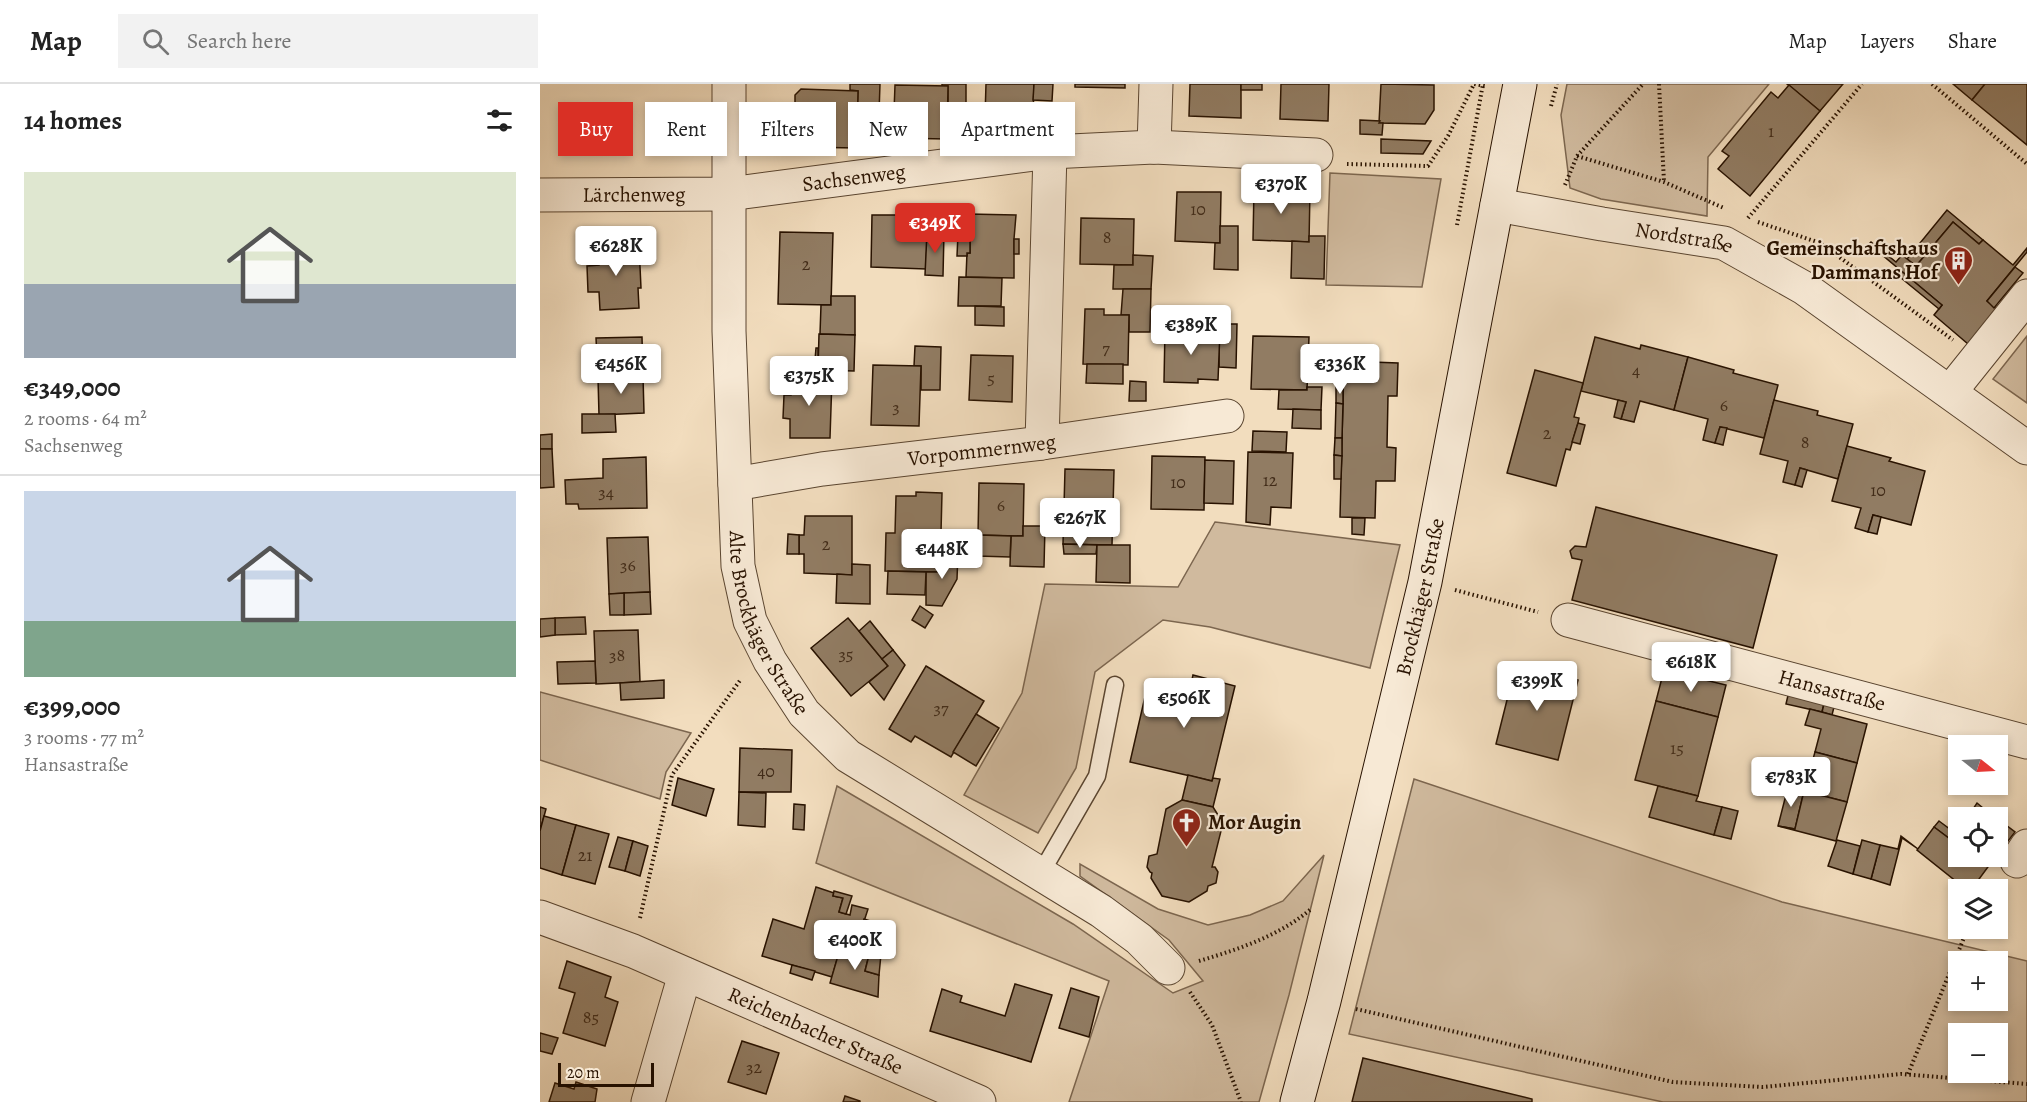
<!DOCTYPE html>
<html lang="en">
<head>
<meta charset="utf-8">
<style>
  :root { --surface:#fff; --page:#f2f2f2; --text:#222; --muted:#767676; --line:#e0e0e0; --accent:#d93025 }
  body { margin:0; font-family:Alegreya,serif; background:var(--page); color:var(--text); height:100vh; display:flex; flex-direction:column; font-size:22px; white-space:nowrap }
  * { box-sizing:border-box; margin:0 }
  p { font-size:20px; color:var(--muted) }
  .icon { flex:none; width:33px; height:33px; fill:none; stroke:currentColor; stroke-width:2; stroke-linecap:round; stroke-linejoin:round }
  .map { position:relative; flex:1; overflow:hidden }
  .details { display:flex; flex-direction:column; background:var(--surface); width:540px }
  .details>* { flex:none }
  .guide { position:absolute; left:18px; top:18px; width:570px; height:54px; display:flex; gap:12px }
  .needle { width:39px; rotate:108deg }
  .controls { position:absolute; left:1408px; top:651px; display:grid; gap:12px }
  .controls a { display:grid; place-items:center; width:60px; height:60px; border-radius:0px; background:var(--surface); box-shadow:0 3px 9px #0003; font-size:30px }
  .scale { position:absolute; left:18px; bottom:15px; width:96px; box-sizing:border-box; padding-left:6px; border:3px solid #281200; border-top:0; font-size:16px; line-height:21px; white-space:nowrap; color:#281200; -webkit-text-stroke:4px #f7e9d5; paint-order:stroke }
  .price { position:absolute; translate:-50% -51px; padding:0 14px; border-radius:6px; background:#fff; color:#222; font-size:20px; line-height:39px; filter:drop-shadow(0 2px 3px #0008) }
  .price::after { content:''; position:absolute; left:50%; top:36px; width:18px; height:14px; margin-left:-9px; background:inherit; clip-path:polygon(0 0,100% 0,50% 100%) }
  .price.current { background:var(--accent); color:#fff }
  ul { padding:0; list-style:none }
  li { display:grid; align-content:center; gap:12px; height:318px; padding:0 24px }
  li+li { border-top:2px solid var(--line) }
  li span { display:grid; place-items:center; height:186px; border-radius:0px; color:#555 }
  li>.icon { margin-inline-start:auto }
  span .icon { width:108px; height:108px; fill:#fffc; stroke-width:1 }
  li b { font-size:26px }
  h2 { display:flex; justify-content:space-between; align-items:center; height:72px; padding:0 24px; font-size:26px }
  .tag { padding:0 21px; border-radius:0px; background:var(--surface); box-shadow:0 3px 9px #0003; font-size:21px; line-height:54px }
  .tag.current { background:var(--accent); color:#fff }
  header { display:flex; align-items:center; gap:36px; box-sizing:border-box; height:84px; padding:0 30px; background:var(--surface); border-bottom:2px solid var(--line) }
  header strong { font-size:28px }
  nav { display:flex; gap:33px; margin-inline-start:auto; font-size:21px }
  .search { width:420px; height:54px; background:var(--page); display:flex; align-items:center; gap:15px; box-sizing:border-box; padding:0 21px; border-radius:0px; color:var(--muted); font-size:22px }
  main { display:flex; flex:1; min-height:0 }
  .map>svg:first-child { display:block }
  .green { fill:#d0ba9e; stroke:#7c664f; stroke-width:1.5; fill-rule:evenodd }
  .building { fill:#917c63; stroke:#281200; stroke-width:1.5 }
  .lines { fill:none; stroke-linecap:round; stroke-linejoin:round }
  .lane-casing { stroke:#5a4530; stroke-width:19 }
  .street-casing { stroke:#5a4530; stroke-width:35 }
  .secondary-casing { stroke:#281200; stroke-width:35 }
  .path { stroke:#281200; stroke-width:4; stroke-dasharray:1.5 3; stroke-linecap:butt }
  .lane { stroke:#f7e9d5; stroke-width:16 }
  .street { stroke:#f7e9d5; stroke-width:33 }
  .secondary { stroke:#f7e9d5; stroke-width:33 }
  .labels { text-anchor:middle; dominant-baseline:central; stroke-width:4.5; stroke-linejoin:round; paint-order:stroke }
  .number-label { font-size:18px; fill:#422c19 }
  .street-label { font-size:21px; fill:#281200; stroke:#f7e9d5 }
  .poi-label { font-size:21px; font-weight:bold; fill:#281200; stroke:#f7e9d5; text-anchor:end }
</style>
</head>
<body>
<header>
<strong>Map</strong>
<div class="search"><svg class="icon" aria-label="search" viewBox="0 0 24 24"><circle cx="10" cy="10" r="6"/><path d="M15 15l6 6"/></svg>Search here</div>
<nav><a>Map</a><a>Layers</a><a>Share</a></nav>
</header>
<main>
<section class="details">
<h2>14 homes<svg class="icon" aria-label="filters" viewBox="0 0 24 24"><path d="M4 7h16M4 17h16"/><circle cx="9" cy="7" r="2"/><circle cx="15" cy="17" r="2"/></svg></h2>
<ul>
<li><span style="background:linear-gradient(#dfe7d0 60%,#9aa5b1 0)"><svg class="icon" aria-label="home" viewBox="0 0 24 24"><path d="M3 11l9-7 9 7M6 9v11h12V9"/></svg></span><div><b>€349,000</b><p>2 rooms · 64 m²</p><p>Sachsenweg</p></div></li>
<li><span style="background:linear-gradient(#c9d6e8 70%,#7fa58c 0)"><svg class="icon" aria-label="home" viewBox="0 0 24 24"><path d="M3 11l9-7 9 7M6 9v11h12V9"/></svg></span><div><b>€399,000</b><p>3 rooms · 77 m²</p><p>Hansastraße</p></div></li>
</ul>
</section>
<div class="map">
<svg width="1487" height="1018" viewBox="0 0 1487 1018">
  <rect width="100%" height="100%" fill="#f2ddbe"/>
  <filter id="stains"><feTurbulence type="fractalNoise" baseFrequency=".00333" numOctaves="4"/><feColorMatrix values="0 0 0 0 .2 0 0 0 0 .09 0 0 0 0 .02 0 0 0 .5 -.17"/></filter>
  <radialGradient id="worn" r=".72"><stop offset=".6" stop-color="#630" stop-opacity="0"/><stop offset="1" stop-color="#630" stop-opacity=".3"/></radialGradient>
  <g class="green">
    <polygon points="1027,0 1229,0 1168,73 1167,132 1061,115 1030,104 1021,31"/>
    <polygon points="790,89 901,95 882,203 786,201"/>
    <polygon points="1487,252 1487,319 1453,295"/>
    <polygon points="675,438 860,461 830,584 670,543 623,536 555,588 536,684 498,749 424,711 482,609 505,500 638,503"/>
    <polygon points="0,608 151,649 126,688 120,715 0,676"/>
    <path d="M874,695L1242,818L1487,877V1018H1123L809,950ZM1419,878H1458V916H1419ZM1419,950H1458V988H1419Z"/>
    <polygon points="297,702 533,840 633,909 663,897 629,856 540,792 540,780 618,825 668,841 710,831 743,817 784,771 749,911 719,1018 529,1018 569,897 276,779"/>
  </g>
  <g class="building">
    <polygon points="310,0 340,0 339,29 317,28 318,7 310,6"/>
    <polygon points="402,0 426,0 426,23 408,23 408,2 402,2"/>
    <polygon points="446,0 494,0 493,35 479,34 479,45 458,44 459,34 445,33"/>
    <polygon points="494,0 513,0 512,17 493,16"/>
    <polygon points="535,0 585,0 585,4 535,3"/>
    <polygon points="650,0 701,0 701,34 649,32"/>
    <rect x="701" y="0" width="21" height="6"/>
    <polygon points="741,0 789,0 788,37 740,35"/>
    <polygon points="841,0 894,1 894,26 885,40 839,39"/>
    <polygon points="1247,0 1303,0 1280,27"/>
    <polygon points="1413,0 1445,0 1432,16"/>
    <polygon points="1445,0 1487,0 1487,61 1432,16"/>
    <polygon points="355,1 408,2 407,55 353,54"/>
    <polygon points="1249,1 1280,27 1210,112 1178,85 1189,72 1182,67 1231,8 1238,14"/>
    <polygon points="261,5 318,7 317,64 259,63 260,37 255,31 255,11"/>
    <polygon points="820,36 840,37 839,39 843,39 842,51 820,50"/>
    <polygon points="841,55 891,57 883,70 841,69"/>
    <polygon points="714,105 770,107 769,158 713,156"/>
    <polygon points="637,108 681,108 680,159 635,157"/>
    <polygon points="1407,126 1443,156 1439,160 1413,138 1376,182 1367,175"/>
    <polygon points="428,130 476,131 474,155 474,194 426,193 427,169 430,169 430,154 427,154"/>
    <polygon points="332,131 367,131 367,135 388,135 386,185 331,183"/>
    <polygon points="541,134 594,135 593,181 540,180"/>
    <polygon points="1413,138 1439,160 1443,156 1473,181 1487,164 1487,168 1447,217 1457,225 1428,260 1394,231 1402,221 1329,160 1331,158 1356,178 1362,171 1376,182"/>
    <polygon points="680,142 698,142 698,186 674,185 675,159 680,159"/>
    <polygon points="240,148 293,149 291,221 238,220"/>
    <polygon points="387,148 404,148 403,192 385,191"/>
    <polygon points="418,150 427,151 427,154 430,154 430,169 427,169 427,172 417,172"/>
    <polygon points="769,152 785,152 784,195 751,194 752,157 769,158"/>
    <rect x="474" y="155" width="5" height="15"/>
    <polygon points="99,161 101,204 98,204 99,224 60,226 59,208 48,208 47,182 59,181 58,163"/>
    <polygon points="593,171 613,172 611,205 573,205 574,181 593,181"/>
    <polygon points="1475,183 1483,189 1454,224 1447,217"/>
    <polygon points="1359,185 1402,221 1399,225 1355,189"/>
    <polygon points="419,193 462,194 461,222 418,222"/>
    <polygon points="583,205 611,205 610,248 589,248 589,231 581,231"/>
    <polygon points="291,212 315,212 315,251 280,250 281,221 291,221"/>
    <polygon points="435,222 464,223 464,242 435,241"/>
    <polygon points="545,225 564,225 564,231 589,231 588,281 543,280"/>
    <polygon points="679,240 697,240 696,284 679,283"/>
    <polygon points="625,245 680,247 678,296 658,295 658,299 624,298"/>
    <polygon points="279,250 315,251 314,287 278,286"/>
    <polygon points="713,252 769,253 767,306 711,305"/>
    <polygon points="102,253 103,292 58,294 56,254"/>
    <polygon points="1055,253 1100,265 1101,261 1148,273 1134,326 1100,317 1094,338 1081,335 1086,318 1041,307"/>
    <polygon points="375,262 401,263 400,306 381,306 381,282 374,282"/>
    <polygon points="276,264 278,264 278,286 292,286 292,294 252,292 252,276 275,276"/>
    <polygon points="783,264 820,265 820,278 783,277"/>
    <polygon points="431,271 473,272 472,318 429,316"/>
    <polygon points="1148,273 1194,286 1193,289 1238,301 1224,354 1180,343 1175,359 1163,356 1168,335 1134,326"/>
    <polygon points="797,277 804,277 803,302 796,302"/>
    <polygon points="804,277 858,279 857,312 848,312 847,363 856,364 855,397 836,397 835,434 800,433"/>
    <polygon points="547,280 583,280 583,300 546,299"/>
    <polygon points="333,281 381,282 379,342 331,341"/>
    <polygon points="995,286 1043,299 1034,333 1039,334 1038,339 1030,366 1026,365 1016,402 967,389"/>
    <polygon points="103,292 104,329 59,331 58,294"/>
    <polygon points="252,292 292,294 290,354 250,354 250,335 243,334 244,311 251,311"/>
    <polygon points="590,297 606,298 606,317 589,317"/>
    <polygon points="796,302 803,302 803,320 796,319"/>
    <polygon points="767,303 782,303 781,326 738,325 739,306 767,306"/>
    <polygon points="1078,316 1086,318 1081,335 1074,333"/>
    <polygon points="1234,316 1278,327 1277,331 1313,340 1298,395 1260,384 1255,401 1243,398 1248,377 1220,370"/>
    <polygon points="796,319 803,320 802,354 795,354"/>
    <polygon points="753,325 781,326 781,345 752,344"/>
    <polygon points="42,330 75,330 76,348 42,349"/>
    <polygon points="1038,339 1045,341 1040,360 1032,358"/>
    <polygon points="1180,343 1187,344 1183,361 1175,359"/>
    <polygon points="713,347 747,348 746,368 712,367"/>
    <polygon points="12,350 12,365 0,365 0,351"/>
    <polygon points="795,354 802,354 802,372 794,371"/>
    <polygon points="1307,362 1351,374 1349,377 1385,387 1371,441 1333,431 1328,448 1315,444 1321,424 1292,417"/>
    <polygon points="0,365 12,365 14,403 0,404"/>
    <polygon points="708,368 753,369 751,424 731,423 730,441 706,438"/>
    <polygon points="794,371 802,372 801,395 794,395"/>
    <polygon points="612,372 665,373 664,426 611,425"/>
    <polygon points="106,373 107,424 39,425 38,420 26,420 25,396 63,394 63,375"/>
    <polygon points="665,376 694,377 693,420 664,419"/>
    <polygon points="1260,384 1267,386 1262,403 1255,401"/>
    <polygon points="525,385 574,386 572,461 523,460"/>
    <polygon points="439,399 484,400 483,452 438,451"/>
    <polygon points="376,408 402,409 400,488 345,487 346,449 355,449 356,412 376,412"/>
    <polygon points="1056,423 1237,471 1213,564 1032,516 1042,476 1032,474 1030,467 1035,462 1046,463"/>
    <polygon points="1333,431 1341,433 1337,450 1328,448"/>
    <polygon points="265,432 312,432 312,491 264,489 264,470 259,470 259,451 264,451"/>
    <polygon points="812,434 825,434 824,451 812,450"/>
    <polygon points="483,442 505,442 504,483 470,482 471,452 483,452"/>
    <polygon points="248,450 259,451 259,470 247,470"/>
    <polygon points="438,451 471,452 470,473 437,472"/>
    <polygon points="108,453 110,508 69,510 67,454"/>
    <polygon points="523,460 557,461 556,470 524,470"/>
    <polygon points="557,461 590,461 590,499 556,498"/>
    <polygon points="401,469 418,469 417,495 402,522 386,521 386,488 400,488"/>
    <polygon points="312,480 330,481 330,520 296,519 297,490 312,491"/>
    <polygon points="348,487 386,488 385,511 347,510"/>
    <polygon points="110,508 111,530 84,531 84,509"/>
    <polygon points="84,509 84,531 70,531 69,510"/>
    <polygon points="380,522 393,531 385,544 372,536"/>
    <polygon points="45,533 46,550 15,551 15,534"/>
    <polygon points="15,534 15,551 0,553 0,535"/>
    <polygon points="308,534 348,582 311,612 271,564"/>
    <polygon points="330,537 353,566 342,575 319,547"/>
    <polygon points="98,546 100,598 56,600 54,547"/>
    <polygon points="353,566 365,581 344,616 329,598 348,582 342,575"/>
    <polygon points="55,577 56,599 18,600 17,578"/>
    <polygon points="976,580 1038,596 1018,676 956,660"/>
    <polygon points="386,582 444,617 411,673 375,652 371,658 349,645"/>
    <polygon points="1124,586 1186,601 1178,633 1116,617"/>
    <polygon points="653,591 695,602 672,697 590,678 607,604 648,614"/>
    <polygon points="124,596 124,614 81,616 80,599"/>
    <polygon points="1250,603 1286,612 1282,628 1246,620"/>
    <polygon points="1286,612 1296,615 1292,631 1282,628"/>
    <polygon points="1116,617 1178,633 1158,712 1095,696"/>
    <polygon points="1270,625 1327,640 1317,679 1275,668 1281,645 1265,641"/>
    <polygon points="436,630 459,644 436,682 413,668"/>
    <polygon points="200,664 252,666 251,708 199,708"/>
    <polygon points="1275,668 1317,679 1307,718 1264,707"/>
    <polygon points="648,691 672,697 673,694 680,695 673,723 642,716"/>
    <polygon points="138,694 174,705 166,732 132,721"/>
    <polygon points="1118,702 1158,712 1156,717 1182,723 1174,751 1109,733"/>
    <polygon points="1248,703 1264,707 1255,745 1238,742"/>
    <polygon points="1264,707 1307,718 1296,757 1238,742 1255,745"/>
    <polygon points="199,708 226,709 225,743 198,741"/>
    <polygon points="642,716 673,723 683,739 672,783 675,783 678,788 676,799 668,802 667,807 649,818 622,812 611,794 612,789 610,788 607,783 609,772 617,770 626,725"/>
    <polygon points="1437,719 1455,734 1427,734"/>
    <polygon points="254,720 265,721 264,746 253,745"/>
    <polygon points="0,723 6,725 0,747"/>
    <polygon points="1182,723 1198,727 1191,755 1174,751"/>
    <polygon points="4,732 36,741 22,791 0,784 0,747"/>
    <polygon points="1458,735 1475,748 1458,770"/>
    <polygon points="1399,737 1415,749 1410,755 1394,743"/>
    <polygon points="36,741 69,750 55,800 22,791"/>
    <polygon points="1394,743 1410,755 1419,744 1419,772 1456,772 1431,806 1427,806 1377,766"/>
    <polygon points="1361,752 1378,765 1362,754 1350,801 1331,795 1340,761 1358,765"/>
    <polygon points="78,753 93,757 85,787 69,783"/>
    <polygon points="1297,756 1320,762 1313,790 1288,782"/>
    <polygon points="1322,756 1340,761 1331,795 1313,790"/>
    <polygon points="93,757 108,762 100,792 85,787"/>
    <polygon points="276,803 294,809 293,812 303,814 299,828 310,831 312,821 328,825 316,862 302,858 292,893 222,872 233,835 264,845"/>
    <polygon points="294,807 312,812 306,830 299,828 303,814 293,812"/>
    <polygon points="324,835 343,841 341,870 316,862"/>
    <polygon points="302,858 330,867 325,887 339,891 338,913 290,899"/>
    <polygon points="330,867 341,870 339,891 325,887"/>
    <polygon points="27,877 71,893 65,913 78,918 65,962 23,949 35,909 19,904"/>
    <polygon points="252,881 275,887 272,896 250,889"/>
    <polygon points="475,900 512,911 491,978 390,947 402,905 422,912 420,918 465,932"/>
    <polygon points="531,904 559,913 549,953 519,944"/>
    <polygon points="0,949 18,954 12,970 0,967"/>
    <polygon points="202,957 239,969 226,1010 188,998"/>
    <polygon points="823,974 992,1015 992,1018 812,1018"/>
    <polygon points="36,998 57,1005 55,1018 9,1018 15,999 34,1005"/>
    <polygon points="305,1012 320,1017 320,1018 303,1018"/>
  </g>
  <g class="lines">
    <defs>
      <polyline id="lane" points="501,789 557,692 575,601"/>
      <g id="street">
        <path id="s1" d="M189,0V247L198,482L210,537L230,577L264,629L308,672L561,827L599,855L628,884"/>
        <polyline points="614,63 616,0"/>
        <path id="s2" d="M0,111L189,110L510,68L614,63L776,71"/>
        <path id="s3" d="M957,121L1062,140L1184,159L1264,204L1487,364"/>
        <polyline points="1410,308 1487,212"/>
        <polyline points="502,359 510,68"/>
        <path id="s4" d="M195,400L282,385L502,359L687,332"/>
        <path id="s5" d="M1028,536L1487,658"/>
        <polyline points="1477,777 1487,762"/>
        <path id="s6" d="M0,833L93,867L439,1018"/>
        <polyline points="108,1018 145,890"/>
      </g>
      <g id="secondary">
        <path id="s7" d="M757,1018L784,917L885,498L980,0"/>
      </g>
    </defs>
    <use href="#lane" class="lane-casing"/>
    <use href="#street" class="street-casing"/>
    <use href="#secondary" class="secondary-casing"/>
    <g class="path">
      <polyline points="1119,0 1124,98"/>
      <polyline points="1392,0 1487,80"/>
      <polyline points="1011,22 1017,0"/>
      <polyline points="1037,72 1103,0"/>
      <polyline points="807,80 888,82 908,52 934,0 945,2"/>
      <polyline points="1025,101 1037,72 1124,98 1184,124"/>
      <polyline points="1208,134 1322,0"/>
      <polyline points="1218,138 1280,159 1413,256"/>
      <polyline points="917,141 943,0"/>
      <polyline points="915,506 998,528"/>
      <polyline points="100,834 132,691 201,595"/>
      <path d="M659,877C699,865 739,852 771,825"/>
      <polyline points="650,908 672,941 701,1018"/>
      <polyline points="816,925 1133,998 1223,1003 1361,990 1487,1000"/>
      <polyline points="1368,990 1428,844"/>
    </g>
    <use href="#lane" class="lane"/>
    <use href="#street" class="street"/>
    <use href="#secondary" class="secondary"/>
  </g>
  <defs>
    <symbol id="building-pin" viewBox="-11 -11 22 30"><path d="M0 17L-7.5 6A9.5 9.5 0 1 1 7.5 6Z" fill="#8f2418" stroke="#f7e9d5"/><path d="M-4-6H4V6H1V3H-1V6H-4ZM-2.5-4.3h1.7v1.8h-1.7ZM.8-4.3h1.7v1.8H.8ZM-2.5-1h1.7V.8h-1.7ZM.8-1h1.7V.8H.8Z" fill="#fff"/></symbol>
    <symbol id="church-pin" viewBox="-11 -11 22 30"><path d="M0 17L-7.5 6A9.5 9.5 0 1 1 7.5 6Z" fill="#8f2418" stroke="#f7e9d5"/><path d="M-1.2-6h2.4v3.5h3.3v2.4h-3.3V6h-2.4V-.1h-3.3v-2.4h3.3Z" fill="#fff"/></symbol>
  </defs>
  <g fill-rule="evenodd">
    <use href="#building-pin" x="1402" y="160" width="33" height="45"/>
    <use href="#church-pin" x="630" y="722" width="33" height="45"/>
  </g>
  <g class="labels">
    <g class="number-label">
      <text x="1231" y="47">1</text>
      <text x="658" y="125">10</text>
      <text x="567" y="153">8</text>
      <text x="266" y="180">2</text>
      <text x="566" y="264">7</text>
      <text x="1096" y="286">4</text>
      <text x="451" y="294">5</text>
      <text x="1184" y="321">6</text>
      <text x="356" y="323">3</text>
      <text x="1007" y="349">2</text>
      <text x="1265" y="358">8</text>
      <text x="730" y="396">12</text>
      <text x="638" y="398">10</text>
      <text x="1338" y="406">10</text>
      <text x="66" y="408">34</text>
      <text x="461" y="421">6</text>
      <text x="286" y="460">2</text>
      <text x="88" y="481">36</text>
      <text x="306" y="570">35</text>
      <text x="77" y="571">38</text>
      <text x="401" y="624">37</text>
      <text x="1137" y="664">15</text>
      <text x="226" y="687">40</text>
      <text x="45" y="771">21</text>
      <text x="51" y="933">85</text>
      <text x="214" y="983">32</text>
    </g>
    <g class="street-label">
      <text stroke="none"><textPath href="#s2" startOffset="315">Sachsenweg</textPath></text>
      <text stroke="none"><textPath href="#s2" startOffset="94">Lärchenweg</textPath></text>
      <text stroke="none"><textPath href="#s3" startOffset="190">Nordstraße</textPath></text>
      <text stroke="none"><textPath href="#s4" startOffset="249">Vorpommernweg</textPath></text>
      <text stroke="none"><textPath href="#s7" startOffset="520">Brockhäger Straße</textPath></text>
      <text stroke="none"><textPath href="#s1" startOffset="546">Alte Brockhäger Straße</textPath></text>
      <text stroke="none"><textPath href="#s5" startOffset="273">Hansastraße</textPath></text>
      <text stroke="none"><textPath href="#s6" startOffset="298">Reichenbacher Straße</textPath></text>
    </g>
    <g class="poi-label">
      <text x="1398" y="164">Gemeinschaftshaus<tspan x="1398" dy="24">Dammans Hof</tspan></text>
      <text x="668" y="738" text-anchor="start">Mor Augin</text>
    </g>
  </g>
  <rect width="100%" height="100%" filter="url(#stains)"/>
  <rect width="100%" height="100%" fill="url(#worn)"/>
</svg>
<div class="controls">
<a><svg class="needle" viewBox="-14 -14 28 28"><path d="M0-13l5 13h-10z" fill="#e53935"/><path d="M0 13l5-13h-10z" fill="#767676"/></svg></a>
<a><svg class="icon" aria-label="locate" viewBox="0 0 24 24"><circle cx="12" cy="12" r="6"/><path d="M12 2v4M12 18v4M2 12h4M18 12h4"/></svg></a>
<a><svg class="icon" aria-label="layers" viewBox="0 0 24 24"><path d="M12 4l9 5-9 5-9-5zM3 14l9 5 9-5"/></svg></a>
<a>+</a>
<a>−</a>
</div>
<div class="scale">20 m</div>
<b class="price" style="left:741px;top:131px">€370K</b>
<b class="price current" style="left:395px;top:170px">€349K</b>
<b class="price" style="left:76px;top:193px">€628K</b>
<b class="price" style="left:651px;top:272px">€389K</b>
<b class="price" style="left:81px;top:311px">€456K</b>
<b class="price" style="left:800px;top:311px">€336K</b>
<b class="price" style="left:269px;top:323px">€375K</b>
<b class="price" style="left:540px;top:465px">€267K</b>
<b class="price" style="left:402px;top:496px">€448K</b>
<b class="price" style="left:1151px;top:609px">€618K</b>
<b class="price" style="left:997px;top:628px">€399K</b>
<b class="price" style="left:644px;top:645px">€506K</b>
<b class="price" style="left:1251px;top:724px">€783K</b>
<b class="price" style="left:315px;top:887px">€400K</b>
<div class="guide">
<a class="tag current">Buy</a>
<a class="tag">Rent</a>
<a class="tag">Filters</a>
<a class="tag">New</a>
<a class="tag">Apartment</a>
</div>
</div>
</main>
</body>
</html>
